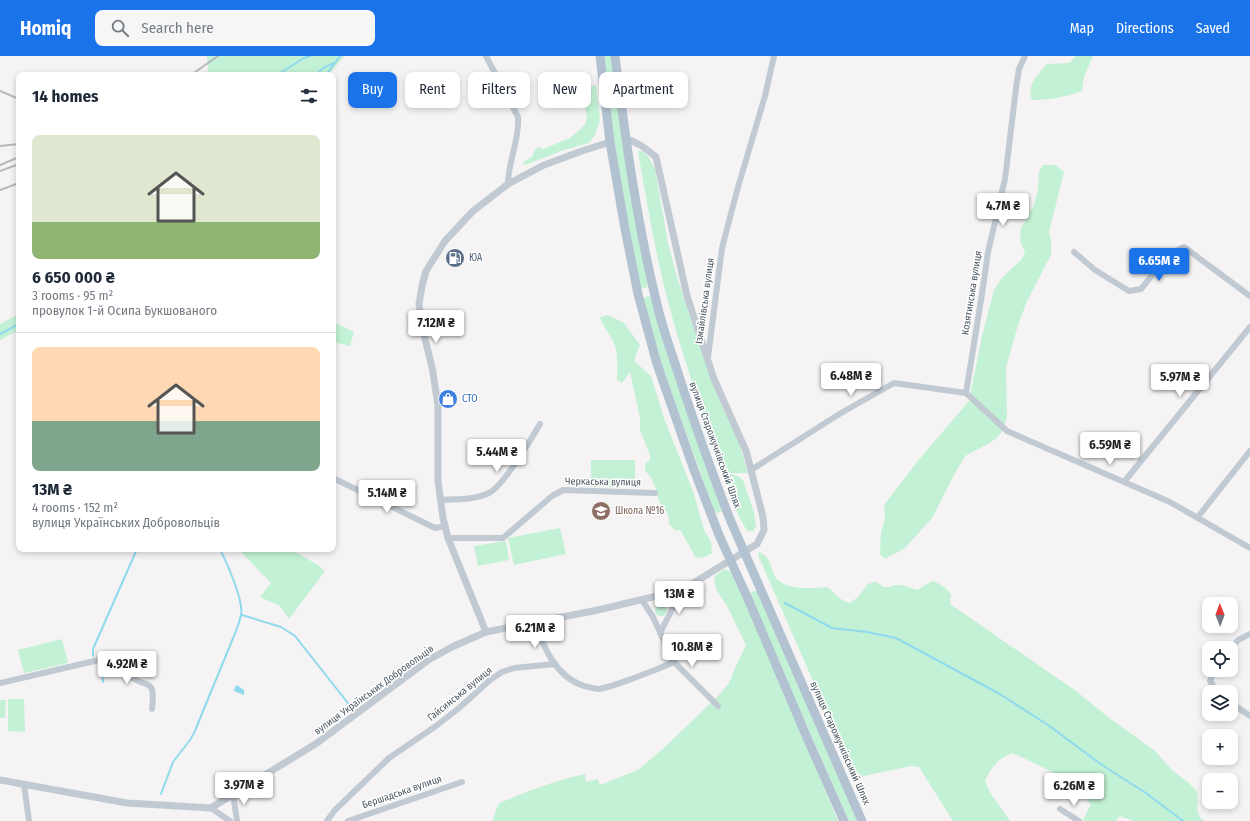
<!DOCTYPE html>
<html lang="en">
<head>
<meta charset="utf-8">
<style>
  :root { --surface:#fff; --page:#f6f6f7; --text:#1f2937; --muted:#747a83; --line:#e0e1e3; --accent:#1a73e8 }
  body { margin:0; font-family:"Fira Sans Condensed",sans-serif; background:var(--page); color:var(--text); height:100vh; display:flex; flex-direction:column; font-size:15px; white-space:nowrap }
  * { box-sizing:border-box; margin:0 }
  p { font-size:13px; color:var(--muted) }
  .icon { flex:none; width:22px; height:22px; fill:none; stroke:currentColor; stroke-width:2; stroke-linecap:round; stroke-linejoin:round }
  .map { position:relative; flex:1; overflow:hidden }
  .drawer { position:absolute; left:16px; top:16px; width:320px; height:480px; display:flex; flex-direction:column; background:var(--surface); border-radius:8px; box-shadow:0 2px 6px #0003 }
  .drawer>* { flex:none }
  .top-card { position:absolute; left:348px; top:16px; width:380px; height:36px; display:flex; gap:8px }
  .needle { width:26px; rotate:359deg }
  .buttons { position:absolute; left:1202px; top:541px; display:grid; gap:8px }
  .buttons a { display:grid; place-items:center; width:36px; height:36px; border-radius:8px; background:var(--surface); box-shadow:0 2px 6px #0003; font-size:20px }
  .price { position:absolute; translate:-50% -34px; padding:0 9px; border-radius:4px; background:#fff; color:#222; font-size:13px; line-height:26px; filter:drop-shadow(0 1px 2px #0008) }
  .price::after { content:''; position:absolute; left:50%; top:24px; width:12px; height:9px; margin-left:-6px; background:inherit; clip-path:polygon(0 0,100% 0,50% 100%) }
  .price.selected { background:var(--accent); color:#fff }
  ul { padding:0; list-style:none }
  li { display:grid; align-content:center; gap:8px; height:212px; padding:0 16px }
  li+li { border-top:1px solid var(--line) }
  li span { display:grid; place-items:center; height:124px; border-radius:8px; color:#555 }
  li>.icon { margin-inline-start:auto }
  span .icon { width:72px; height:72px; fill:#fffc; stroke-width:1 }
  li b { font-size:17px }
  h2 { display:flex; justify-content:space-between; align-items:center; height:48px; padding:0 16px; font-size:17px }
  .chip { padding:0 14px; border-radius:8px; background:var(--surface); box-shadow:0 2px 6px #0003; font-size:14px; line-height:36px }
  .chip.selected { background:var(--accent); color:#fff }
  header { display:flex; align-items:center; gap:24px; box-sizing:border-box; height:56px; padding:0 20px; background:var(--accent); color:#fff }
  header strong { font-size:19px }
  nav { display:flex; gap:22px; margin-inline-start:auto; font-size:14px }
  .search { width:280px; height:36px; background:var(--page); display:flex; align-items:center; gap:10px; box-sizing:border-box; padding:0 14px; border-radius:8px; color:var(--muted); font-size:15px }
  .map>svg:first-child { display:block }
  .green { fill:#c3f1d5 }
  .water { fill:#90daee }
  .lines { fill:none; stroke-linecap:round; stroke-linejoin:round }
  .stream { stroke:#90daee; stroke-width:2 }
  .minor { stroke:#c1cad2; stroke-width:6 }
  .tertiary { stroke:#c1cad2; stroke-width:7 }
  .primary { stroke:#b3c2d1; stroke-width:9 }
  .rail { stroke:#b5b8bd; stroke-width:2 }
  .labels { text-anchor:middle; dominant-baseline:central; stroke-width:3; stroke-linejoin:round; paint-order:stroke }
  .service-label { font-size:10px; fill:#4e5e75; stroke:#fff; text-anchor:start }
  .street-label { font-size:10px; fill:#4a5661; stroke:#fff }
  .shop-label { font-size:10px; fill:#366cbe; stroke:#fff; text-anchor:start }
  .education-label { font-size:10px; fill:#785e54; stroke:#fff; text-anchor:start }
</style>
</head>
<body>
<header>
<strong>Homiq</strong>
<div class="search"><svg class="icon" aria-label="search" viewBox="0 0 24 24"><circle cx="10" cy="10" r="6"/><path d="M15 15l6 6"/></svg>Search here</div>
<nav><a>Map</a><a>Directions</a><a>Saved</a></nav>
</header>
<div class="map">
<svg width="1250" height="765" viewBox="0 0 1250 765">
  <rect width="100%" height="100%" fill="#f5f3f3"/>
  <g class="green">
    <polygon points="207,0 344,0 329,19 208,19"/>
    <polygon points="604,0 612,0 648,230 645,232 641,232 639,230 614,87"/>
    <path d="M1076,0H1093L1084,21L1082,35C1065,41 1050,44 1032,44C1026,30 1038,18 1047,8L1069,7Z"/>
    <polygon points="596,29 600,64 595,79 589,87 564,94 525,109 522,107 532,101 535,93 539,91 543,93 570,82 585,69 587,62 582,35 587,31"/>
    <path d="M638,95H642L648,100L655,113L668,187L677,221L712,325L739,387L748,417H724C704,363 685,308 670,253C656,201 647,148 638,95Z"/>
    <polygon points="1043,109 1056,109 1064,116 1049,176 1051,185 1051,199 1027,245 1018,269 1006,311 1007,362 1001,377 994,384 986,389 965,400 954,419 932,462 905,492 885,503 880,498 881,476 885,463 884,449 917,406 969,345 982,280 994,234 1002,222 1022,203 1025,196 1020,185 1021,172 1034,149 1038,134 1039,116"/>
    <polygon points="648,240 651,241 722,453 721,456 717,457 714,455 661,307 642,243"/>
    <polygon points="19,258 19,274 0,284 0,268"/>
    <path d="M608,259L624,267L640,289L635,301V306C641,310 645,316 651,320L665,365L694,438L704,474L711,486L712,497L705,501L696,502L681,475L675,474L669,468C670,456 664,454 659,445C657,440 657,435 655,430C653,424 649,419 645,414V408L650,404V399L640,374V362L630,316L622,327L617,324C617,310 619,296 612,283C608,276 603,270 600,261Z"/>
    <polygon points="333,263 334,266 354,276 350,290 333,286"/>
    <rect x="591" y="404" width="44" height="27"/>
    <path d="M729,418L738,420L743,424L754,456L756,471L753,475H748C742,469 729,440 729,431C728,427 729,422 729,418Z"/>
    <polygon points="560,472 566,498 514,509 508,482"/>
    <polygon points="506,485 509,504 478,510 474,490"/>
    <polygon points="238,493 290,493 318,509 325,515 289,563 280,550 260,541 271,527"/>
    <path d="M759,496C771,500 770,513 776,522C785,534 814,533 827,531C837,538 838,544 850,547L858,541L868,528L875,526L880,528L883,531H889L895,529H901L918,534L925,529L933,525C940,528 947,532 951,539L950,548L1076,635L1108,661L1155,695L1172,714L1190,728L1197,736L1198,744L1197,753L1200,761L1204,765H1133L1120,760L1116,765H1085L1083,764L1091,748L1072,730L1069,724L1013,697C998,702 991,711 985,725L991,738L1010,765H953L919,711L911,710L854,722L810,618L758,499Z"/>
    <path d="M725,513L732,517L762,585L838,765H492L499,747C527,736 555,724 585,718L586,726L598,723L600,729L638,714L666,690L720,638L729,627L736,610L746,589L727,550L717,535L714,524L716,519Z"/>
    <polygon points="754,535 757,535 858,765 849,765 749,539 751,536"/>
    <circle cx="661" cy="554" r="6"/>
    <polygon points="62,583 68,607 24,617 18,594"/>
    <polygon points="8,643 24,643 25,676 8,675"/>
    <polygon points="0,644 6,644 5,662 0,662"/>
  </g>
  <polygon class="water" points="237,629 244,634 244,639 234,635 235,631"/>
  <g class="lines">
    <g class="stream">
      <polyline points="277,19 304,2 310,0"/>
      <polyline points="316,19 323,12 334,7"/>
      <polyline points="326,19 340,0"/>
      <polyline points="0,278 19,268"/>
      <polyline points="785,547 832,572 867,576 896,582 998,637 1048,669 1102,709 1146,737 1183,765"/>
      <polyline points="242,559 281,571 295,580 351,651"/>
      <polyline points="93,600 93,593 137,493"/>
      <polyline points="102,614 103,626"/>
      <path d="M161,738L173,706L190,684L194,677L236,575C238,570 240,564 241,559C244,545 227,507 220,493"/>
    </g>
    <g class="minor">
      <path d="M486,0L518,61C520,83 508,105 508,128"/>
      <path d="M1074,196L1095,214L1129,235L1141,233C1153,219 1165,198 1184,191L1250,240"/>
      <polyline points="708,301 722,192 738,131 765,40 774,0"/>
      <polyline points="966,337 982,238 988,196 1005,123 1016,32 1019,13 1025,0"/>
      <polyline points="966,337 1007,375 1170,446 1250,492"/>
      <polyline points="751,414 841,357 894,327 966,337"/>
      <polyline points="333,422 435,472 445,470"/>
      <polyline points="1124,426 1250,271"/>
      <path d="M440,444C455,443 475,444 489,437C504,430 531,383 540,368"/>
      <polyline points="1197,462 1250,395"/>
      <polyline points="448,482 503,482 552,440 563,434 655,437"/>
      <polyline points="642,544 653,561 674,606 718,650"/>
      <path d="M535,567C544,592 556,621 584,630C589,631 594,633 599,633C611,631 623,626 634,622C647,617 661,612 674,606"/>
      <polyline points="660,577 682,534"/>
      <polyline points="1231,593 1238,584 1250,578"/>
      <polyline points="1214,614 1210,625 1217,636"/>
      <path d="M0,627L99,604L109,599C111,601 115,603 117,605C120,609 121,614 126,618C146,634 156,619 152,653"/>
      <polyline points="1231,647 1250,660"/>
      <polyline points="24,729 29,765"/>
      <polyline points="233,738 237,765"/>
      <polyline points="211,752 230,765"/>
      <polyline points="1060,753 1079,765"/>
      <polyline points="327,765 335,754 389,702 436,670 459,652 490,624 502,616 514,612 555,608"/>
      <polyline points="348,765 462,726"/>
    </g>
    <g class="tertiary">
      <polyline points="486,576 448,482 443,462 438,425 438,349 432,311 422,271 419,248 422,230 426,215 445,185 473,155 508,128 544,109 582,95 610,86"/>
      <path d="M0,724L127,747L211,752L317,687L430,603L454,590L486,576L598,554L682,534L757,488L764,474L763,461L751,414L746,395L714,323L687,240L656,101C646,93 638,86 626,83"/>
    </g>
    <g class="primary">
      <polyline points="600,0 610,86 625,173 638,238 657,308 694,414 719,479 748,543 808,684 844,765"/>
      <path d="M615,0C626,87 638,175 660,260C666,282 674,304 681,326C696,372 712,416 729,461L862,765"/>
    </g>
    <g class="rail">
      <polyline points="191,19 218,0"/>
      <polyline points="0,35 19,43"/>
      <polyline points="0,90 19,88"/>
      <polyline points="0,109 19,101"/>
      <polyline points="0,115 19,108"/>
      <polyline points="0,134 19,127"/>
    </g>
  </g>
  <defs>
    <symbol id="fuel-disc" viewBox="-11 -11 22 22"><circle r="9.5" fill="#5c6f8a" stroke="#fff"/><path d="M-5.5-6h7V0h2V4h1.3V-2.5L3-4.5l.8-.8L6-3V5H2.5V1h-1V6h-7ZM-4.2-4.7v3.2H.2V-4.7Z" fill="#fff"/></symbol>
    <symbol id="shop-disc" viewBox="-11 -11 22 22"><circle r="9.5" fill="#3f7fe0" stroke="#fff"/><path d="M-5-2.5h2.3a2.7 3.5 0 0 1 5.4 0H5L5.5 6h-11ZM-1.5-2.5h3a1.5 2.3 0 0 0-3 0Z" fill="#fff"/></symbol>
    <symbol id="school-disc" viewBox="-11 -11 22 22"><circle r="9.5" fill="#8d6e63" stroke="#fff"/><path d="M0-5L7-2L0 1L-7-2ZM-4 1L0 2.5L4 1V4Q0 6-4 4Z" fill="#fff"/></symbol>
  </defs>
  <g fill-rule="evenodd">
    <use href="#fuel-disc" x="444" y="191" width="22" height="22"/>
    <use href="#shop-disc" x="437" y="332" width="22" height="22"/>
    <use href="#school-disc" x="590" y="444" width="22" height="22"/>
  </g>
  <g class="labels">
    <g class="service-label">
      <text x="469" y="202">ЮА</text>
    </g>
    <g class="street-label">
      <text transform="translate(972 237) rotate(-81)">Козятинська вулиця</text>
      <text transform="translate(705 245) rotate(-82)">Ізмайлівська вулиця</text>
      <text transform="translate(715 389) rotate(70)">вулиця Старожучківський Шлях</text>
      <text transform="translate(603 426) rotate(1)">Черкаська вулиця</text>
      <text transform="translate(374 634) rotate(-36)">вулиця Українських Добровольців</text>
      <text transform="translate(460 638) rotate(-39)">Гайсинська вулиця</text>
      <text transform="translate(840 687) rotate(66)">вулиця Старожучківський Шлях</text>
      <text transform="translate(402 736) rotate(-19)">Бершадська вулиця</text>
    </g>
    <g class="shop-label">
      <text x="462" y="343">СТО</text>
    </g>
    <g class="education-label">
      <text x="615" y="455">Школа №16</text>
    </g>
  </g>
</svg>
<div class="buttons">
<a><svg class="needle" viewBox="-14 -14 28 28"><path d="M0-13l5 13h-10z" fill="#e53935"/><path d="M0 13l5-13h-10z" fill="#747a83"/></svg></a>
<a><svg class="icon" aria-label="locate" viewBox="0 0 24 24"><circle cx="12" cy="12" r="6"/><path d="M12 2v4M12 18v4M2 12h4M18 12h4"/></svg></a>
<a><svg class="icon" aria-label="layers" viewBox="0 0 24 24"><path d="M12 4l9 5-9 5-9-5zM3 14l9 5 9-5"/></svg></a>
<a>+</a>
<a>−</a>
</div>
<b class="price" style="left:1003px;top:171px">4.7M ₴</b>
<b class="price selected" style="left:1159px;top:226px">6.65M ₴</b>
<b class="price" style="left:436px;top:288px">7.12M ₴</b>
<b class="price" style="left:851px;top:341px">6.48M ₴</b>
<b class="price" style="left:1180px;top:342px">5.97M ₴</b>
<b class="price" style="left:1110px;top:410px">6.59M ₴</b>
<b class="price" style="left:497px;top:417px">5.44M ₴</b>
<b class="price" style="left:387px;top:458px">5.14M ₴</b>
<b class="price" style="left:679px;top:559px">13M ₴</b>
<b class="price" style="left:535px;top:593px">6.21M ₴</b>
<b class="price" style="left:692px;top:612px">10.8M ₴</b>
<b class="price" style="left:127px;top:629px">4.92M ₴</b>
<b class="price" style="left:244px;top:750px">3.97M ₴</b>
<b class="price" style="left:1074px;top:751px">6.26M ₴</b>
<div class="top-card">
<a class="chip selected">Buy</a>
<a class="chip">Rent</a>
<a class="chip">Filters</a>
<a class="chip">New</a>
<a class="chip">Apartment</a>
</div>
<section class="drawer">
<h2>14 homes<svg class="icon" aria-label="filters" viewBox="0 0 24 24"><path d="M4 7h16M4 17h16"/><circle cx="9" cy="7" r="2"/><circle cx="15" cy="17" r="2"/></svg></h2>
<ul>
<li><span style="background:linear-gradient(#dfe7d0 70%,#8fb573 0)"><svg class="icon" aria-label="home" viewBox="0 0 24 24"><path d="M3 11l9-7 9 7M6 9v11h12V9"/></svg></span><div><b>6 650 000 ₴</b><p>3 rooms · 95 m²</p><p>провулок 1-й Осипа Букшованого</p></div></li>
<li><span style="background:linear-gradient(#ffd9b3 60%,#7fa58c 0)"><svg class="icon" aria-label="home" viewBox="0 0 24 24"><path d="M3 11l9-7 9 7M6 9v11h12V9"/></svg></span><div><b>13M ₴</b><p>4 rooms · 152 m²</p><p>вулиця Українських Добровольців</p></div></li>
</ul>
</section>
</div>
</body>
</html>
